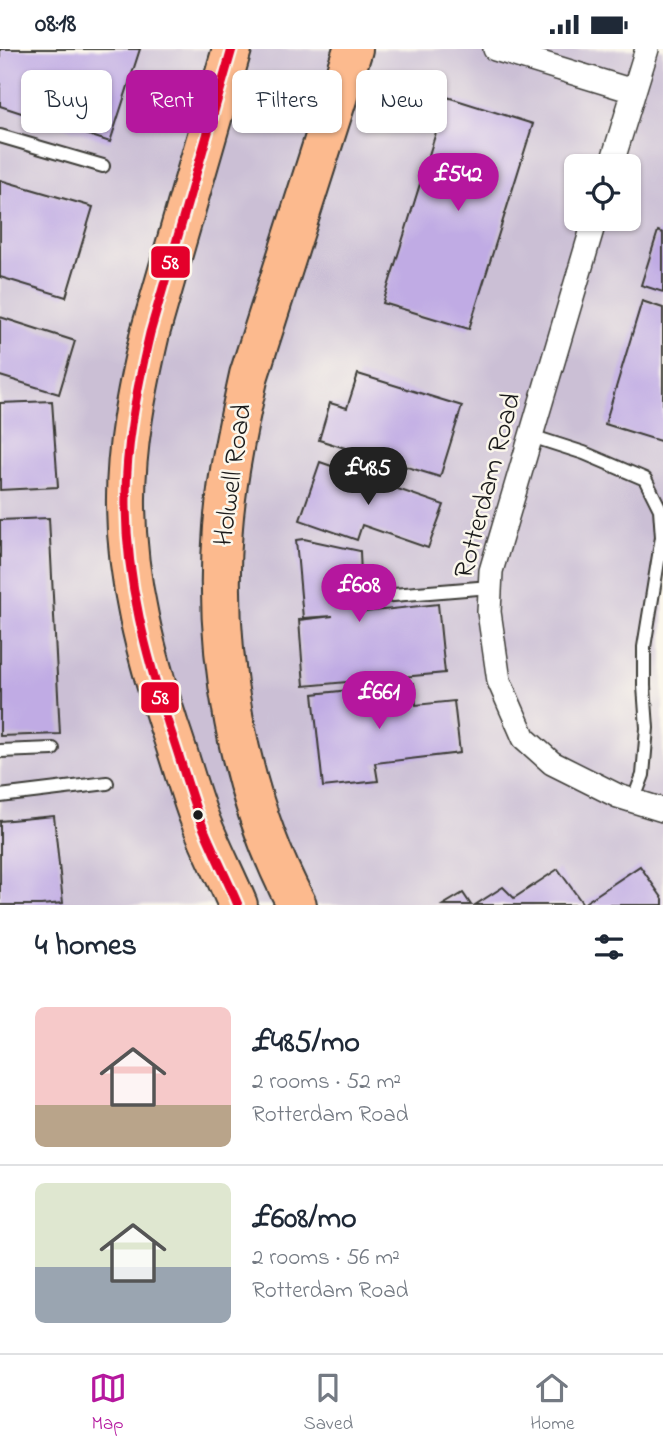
<!DOCTYPE html>
<html lang="en">
<head>
<meta charset="utf-8">
<style>
  :root { --surface:#fff; --page:#f2f2f3; --text:#1f2937; --muted:#747a83; --line:#e0e1e3; --accent:#b5179e }
  body { margin:0; font-family:"Indie Flower",sans-serif; background:var(--page); color:var(--text); height:100vh; display:flex; flex-direction:column; font-size:26px; white-space:nowrap }
  * { box-sizing:border-box; margin:0 }
  p { font-size:23px; color:var(--muted) }
  .icon { flex:none; width:38px; height:38px; fill:none; stroke:currentColor; stroke-width:2; stroke-linecap:round; stroke-linejoin:round }
  .map { position:relative; height:856px; overflow:hidden }
  .drawer { display:flex; flex-direction:column; background:var(--surface); flex:1 }
  .drawer>* { flex:none }
  .banner { position:absolute; left:21px; top:21px; width:621px; height:63px; display:flex; gap:14px }
  .tools { position:absolute; left:564px; top:105px; display:grid; gap:14px }
  .tools a { display:grid; place-items:center; width:77px; height:77px; border-radius:10px; background:var(--surface); box-shadow:0 2px 5px #0004; font-size:35px }
  .price { position:absolute; translate:-50% -60px; padding:0 16px; border-radius:24px; background:var(--accent); color:#fff; font-size:23px; line-height:46px; filter:drop-shadow(0 2px 4px #0008) }
  .price::after { content:''; position:absolute; left:50%; top:42px; width:21px; height:16px; margin-left:-10px; background:inherit; clip-path:polygon(0 0,100% 0,50% 100%) }
  .price.current { background:#222; color:#fff }
  ul { padding:0; list-style:none }
  li { display:flex; align-items:center; gap:21px; height:175px; padding:0 35px }
  li+li { border-top:2px solid var(--line) }
  li span { display:grid; place-items:center; flex:none; width:196px; height:140px; border-radius:10px; color:#555 }
  li>.icon { margin-inline-start:auto }
  span .icon { width:84px; height:84px; fill:#fffc; stroke-width:1 }
  li b { font-size:30px }
  h2 { display:flex; justify-content:space-between; align-items:center; height:84px; padding:0 35px; font-size:30px }
  .pill { padding:0 24px; border-radius:10px; background:var(--surface); box-shadow:0 2px 5px #0004; font-size:24px; line-height:63px }
  .pill.current { background:var(--accent); color:#fff }
  .status { display:flex; justify-content:space-between; align-items:center; height:49px; padding:0 35px; background:var(--surface); direction:ltr }
  .status svg { height:19px; fill:currentColor }
  .tab-bar { display:flex; justify-content:space-around; align-items:center; height:98px; border-top:2px solid var(--line); background:var(--surface); font-size:19px; color:var(--muted) }
  .tab-bar a { display:grid; justify-items:center; gap:4px }
  .tab-bar .current { color:var(--accent) }
  .map>svg:first-child { display:block }
  .industrial { fill:#cbbfd5; fill-rule:evenodd }
  .building { fill:#c0abe4 }
  .lines { fill:none; stroke-linecap:round; stroke-linejoin:round }
  .lane-casing { stroke:#3b3a36; stroke-width:16 }
  .street-casing { stroke:#3b3a36; stroke-width:26 }
  .highway-casing { stroke:#3b3a36; stroke-width:42 }
  .lane { stroke:#fff; stroke-width:12 }
  .street { stroke:#fff; stroke-width:23 }
  .highway { stroke:#fcba8e; stroke-width:38 }
  .bus-1-casing { stroke:#fbf7ec; stroke-width:14 }
  .bus-1 { stroke:#e4002b; stroke-width:9 }
  .bus-dot { fill:#1c1c1c; stroke:#fbf7ec; stroke-width:2.5 }
  .labels { text-anchor:middle; dominant-baseline:central; stroke-width:5; stroke-linejoin:round; paint-order:stroke }
  .street-label { font-size:28px; fill:#1c1c1c; stroke:#fbf7ec }
  .line-badge { stroke:#fbf7ec; stroke-width:2.5 }
  .badge-label { font-size:19px; text-anchor:middle; font-weight:bold; fill:#fff }
</style>
</head>
<body>
<div class="status"><b>08:18</b><svg viewBox="0 0 49 12"><path d="M0 12V9h3v3zM5 12V6h3v6zM10 12V3h3v9zM15 12V0h3v12zM26 1h20v11H26zM47 4h2v5h-2z"/></svg></div>
<div class="map">
<svg width="663" height="856" viewBox="0 0 663 856">
  <rect width="100%" height="100%" fill="#fbf7ec"/>
  <filter id="ink" filterUnits="userSpaceOnUse"><feTurbulence type="fractalNoise" baseFrequency=".0143" numOctaves="2"/><feDisplacementMap in="SourceGraphic" scale="14" xChannelSelector="R" yChannelSelector="G"/><feConvolveMatrix kernelMatrix="1 2 1 2 8 2 1 2 1" color-interpolation-filters="sRGB"/></filter>
  <filter id="wash" filterUnits="userSpaceOnUse"><feTurbulence type="fractalNoise" baseFrequency=".00686" numOctaves="4" result="noise"/><feDisplacementMap in="SourceGraphic" scale="28" xChannelSelector="R" yChannelSelector="G"/><feGaussianBlur stdDeviation="1.57" result="paint"/><feColorMatrix in="noise" values="0 0 0 0 0 0 0 0 0 0 0 0 0 0 0 0 0 1.4 0 .05"/><feComposite in="paint" operator="in"/></filter>
  <g filter="url(#wash)">
    <rect width="100%" height="100%" fill="#ece6c8"/>
    <path class="industrial" d="M0,0H663V856H0ZM576,117H628V170H576Z"/>
    <g id="blocks">
      <g class="building">
        <polygon points="0,0 140,0 110,93 0,57"/>
        <polygon points="447,48 533,75 469,280 383,254"/>
        <polygon points="0,131 93,158 66,248 0,228"/>
        <polygon points="658,182 663,184 663,243 641,236"/>
        <polygon points="642,252 663,259 663,393 605,375"/>
        <polygon points="0,268 75,292 59,345 0,327"/>
        <polygon points="358,325 462,357 440,428 319,391 330,354 347,359"/>
        <polygon points="52,352 58,438 0,441 0,354"/>
        <polygon points="320,413 444,456 428,499 362,476 357,491 300,471"/>
        <polygon points="49,469 60,685 0,687 0,471"/>
        <polygon points="304,490 360,502 361,527 372,527 375,549 363,550 365,563 438,555 445,624 304,637 299,571 333,567 303,569 296,491"/>
        <polygon points="414,634 416,656 454,652 460,704 375,714 378,732 323,738 313,645"/>
        <polygon points="54,767 63,854 41,856 0,856 0,772"/>
        <polygon points="640,817 663,850 663,856 475,856 503,838 514,849 558,820 583,855"/>
        <polygon points="463,844 471,856 443,856"/>
      </g>
    </g>
  </g>
  <g filter="url(#ink)">
    <use href="#blocks" fill-opacity="0" stroke="#3b3a36" stroke-width="2"/>
    <g class="lines">
      <defs>
        <g id="lane">
          <polyline points="0,87 103,117"/>
          <polyline points="531,387 584,404 645,430 660,460 662,488 644,598 644,637 647,679 643,726 633,752"/>
          <polyline points="381,547 490,538"/>
          <polyline points="0,702 53,700"/>
          <polyline points="0,747 107,734"/>
        </g>
        <g id="street">
          <polyline points="495,0 633,42"/>
          <polyline points="611,117 647,0"/>
          <polyline points="595,170 491,522 489,563 499,632 524,689 552,714 618,747 663,761"/>
        </g>
        <g id="highway">
          <path d="M232,0L150,284C137,340 125,399 126,458C127,534 146,605 169,677C179,705 187,735 197,763C209,795 225,825 238,856"/>
          <path d="M297,856C238,745 213,603 223,478C227,427 238,376 249,326L353,0"/>
        </g>
      </defs>
      <use href="#lane" class="lane-casing"/>
      <use href="#street" class="street-casing"/>
      <use href="#highway" class="highway-casing"/>
      <use href="#lane" class="lane"/>
      <use href="#street" class="street"/>
      <use href="#highway" class="highway"/>
      <defs>
        <path id="bus-1" d="M232,0L150,284C137,340 125,399 126,458C127,534 146,605 169,677C179,705 187,735 197,763C209,795 225,825 238,856"/>
      </defs>
      <use href="#bus-1" class="bus-1-casing"/>
      <use href="#bus-1" class="bus-1"/>
    </g>
  </g>
  <circle class="bus-dot" cx="198" cy="766" r="6"/>
  <g class="labels">
    <g class="street-label">
      <text transform="translate(234 426) rotate(-82)">Holwell Road</text>
      <text transform="translate(489 437) rotate(-75)">Rotterdam Road</text>
    </g>
  </g>
  <g class="line-badge">
    <rect x="150" y="196" width="41" height="34" rx="7" fill="#e4002b"/>
    <rect x="140" y="632" width="40" height="33" rx="7" fill="#e4002b"/>
  </g>
  <g class="badge-label">
    <text x="170" y="220">58</text>
    <text x="160" y="655">58</text>
  </g>
</svg>
<div class="tools">
<a><svg class="icon" aria-label="locate" viewBox="0 0 24 24"><circle cx="12" cy="12" r="6"/><path d="M12 2v4M12 18v4M2 12h4M18 12h4"/></svg></a>
</div>
<b class="price" style="left:458px;top:164px">£542</b>
<b class="price current" style="left:368px;top:458px">£485</b>
<b class="price" style="left:359px;top:575px">£608</b>
<b class="price" style="left:379px;top:682px">£661</b>
<div class="banner">
<a class="pill">Buy</a>
<a class="pill current">Rent</a>
<a class="pill">Filters</a>
<a class="pill">New</a>
</div>
</div>
<section class="drawer">
<h2>4 homes<svg class="icon" aria-label="filters" viewBox="0 0 24 24"><path d="M4 7h16M4 17h16"/><circle cx="9" cy="7" r="2"/><circle cx="15" cy="17" r="2"/></svg></h2>
<ul>
<li><span style="background:linear-gradient(#f6c9c9 70%,#b9a48a 0)"><svg class="icon" aria-label="home" viewBox="0 0 24 24"><path d="M3 11l9-7 9 7M6 9v11h12V9"/></svg></span><div><b>£485/mo</b><p>2 rooms · 52 m²</p><p>Rotterdam Road</p></div></li>
<li><span style="background:linear-gradient(#dfe7d0 60%,#9aa5b1 0)"><svg class="icon" aria-label="home" viewBox="0 0 24 24"><path d="M3 11l9-7 9 7M6 9v11h12V9"/></svg></span><div><b>£608/mo</b><p>2 rooms · 56 m²</p><p>Rotterdam Road</p></div></li>
</ul>
</section>
<nav class="tab-bar">
<a class="current"><svg class="icon" aria-label="map" viewBox="0 0 24 24"><path d="M3 6l6-2 6 2 6-2v14l-6 2-6-2-6 2zM9 4v14M15 6v14"/></svg>Map</a>
<a><svg class="icon" aria-label="saved" viewBox="0 0 24 24"><path d="M7 4h10v16l-5-4-5 4z"/></svg>Saved</a>
<a><svg class="icon" aria-label="home" viewBox="0 0 24 24"><path d="M3 11l9-7 9 7M6 9v11h12V9"/></svg>Home</a>
</nav>
</body>
</html>
